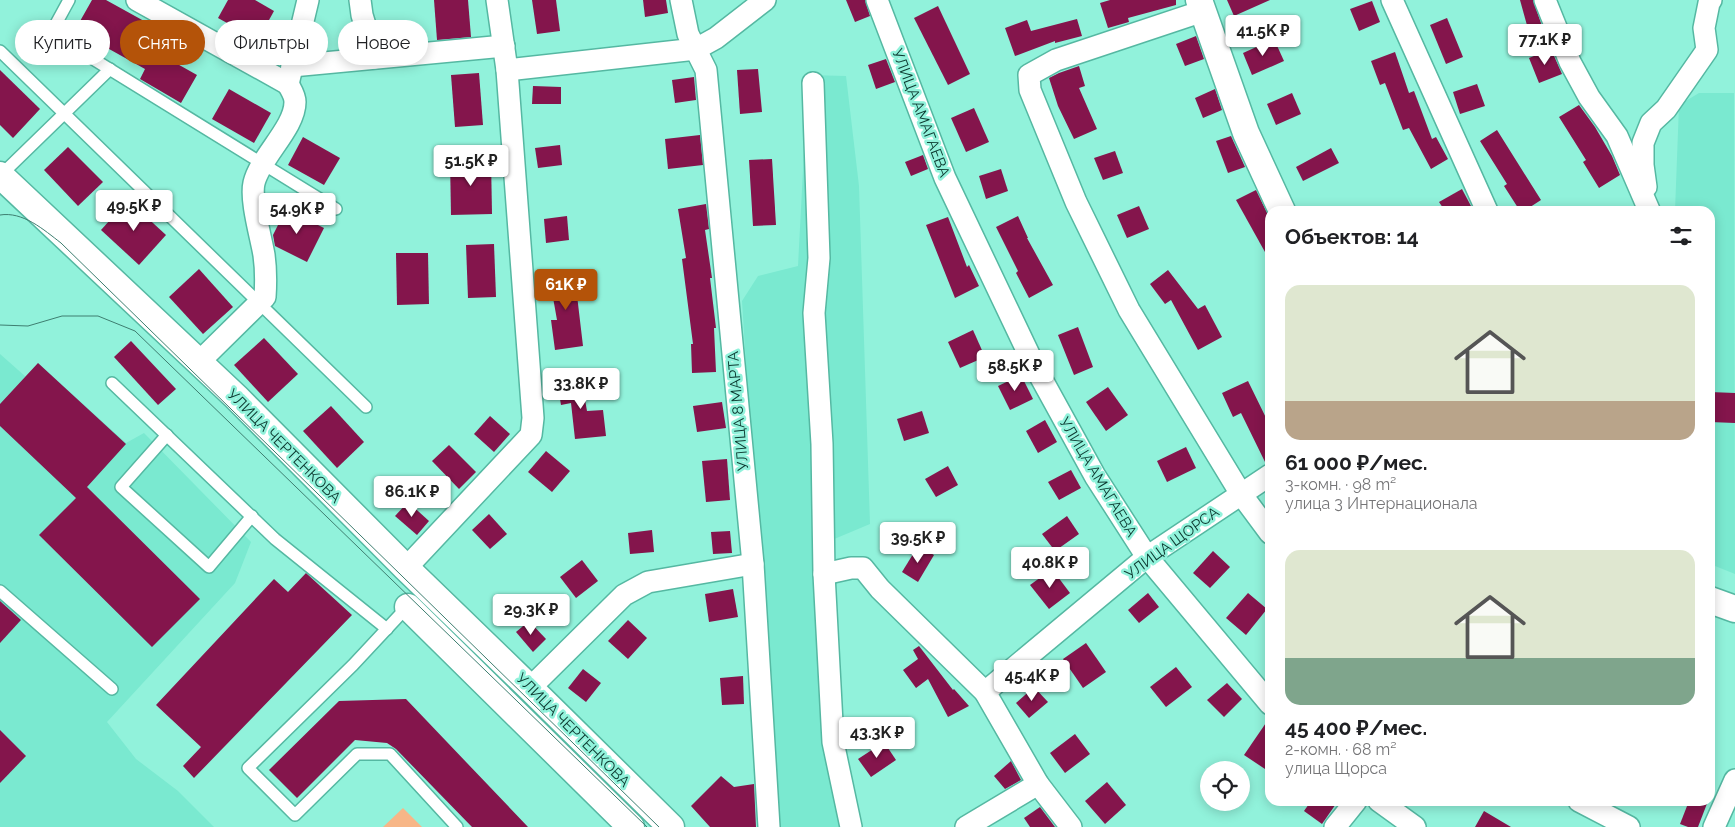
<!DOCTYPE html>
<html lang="ru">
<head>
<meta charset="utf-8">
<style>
  :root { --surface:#fff; --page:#f2f2f2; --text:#202124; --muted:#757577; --accent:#b45309 }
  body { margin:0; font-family:Raleway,sans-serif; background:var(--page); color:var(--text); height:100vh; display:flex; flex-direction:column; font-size:19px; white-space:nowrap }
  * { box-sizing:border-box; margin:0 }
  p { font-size:16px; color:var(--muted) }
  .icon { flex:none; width:28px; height:28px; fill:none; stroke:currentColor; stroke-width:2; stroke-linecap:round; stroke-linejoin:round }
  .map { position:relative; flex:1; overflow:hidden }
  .side { position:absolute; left:1265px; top:206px; width:450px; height:600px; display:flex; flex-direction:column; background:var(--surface); border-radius:15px; box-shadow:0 2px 12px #0003 }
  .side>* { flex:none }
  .guide { position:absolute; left:15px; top:20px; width:475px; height:45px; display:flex; gap:10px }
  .tools { position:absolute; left:1200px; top:761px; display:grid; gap:10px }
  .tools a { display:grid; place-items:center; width:50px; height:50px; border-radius:50%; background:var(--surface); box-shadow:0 2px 12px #0003; font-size:25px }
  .price { position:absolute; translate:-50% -42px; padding:0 11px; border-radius:5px; background:#fff; color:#222; font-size:16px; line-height:32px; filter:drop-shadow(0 1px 2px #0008) }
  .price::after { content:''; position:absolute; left:50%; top:30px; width:15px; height:11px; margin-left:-8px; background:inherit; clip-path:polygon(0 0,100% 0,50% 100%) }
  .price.selected { background:var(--accent); color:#fff }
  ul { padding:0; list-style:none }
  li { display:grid; align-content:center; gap:10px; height:265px; padding:0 20px }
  li span { display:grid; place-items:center; height:155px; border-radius:15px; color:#555 }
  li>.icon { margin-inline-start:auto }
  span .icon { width:90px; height:90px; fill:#fffc; stroke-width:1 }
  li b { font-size:21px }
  h2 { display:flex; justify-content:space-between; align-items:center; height:60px; padding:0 20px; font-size:21px }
  .chip { padding:0 18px; border-radius:22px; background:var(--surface); box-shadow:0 2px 12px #0003; font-size:18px; line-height:45px }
  .chip.selected { background:var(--accent); color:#fff }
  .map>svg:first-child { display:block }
  .built { fill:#7ae9d0 }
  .green { fill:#f7b687 }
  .building { fill:#84154c }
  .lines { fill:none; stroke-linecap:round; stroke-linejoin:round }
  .service-casing { stroke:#55b8a2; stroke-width:14 }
  .minor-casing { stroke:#55b8a2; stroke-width:24 }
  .tertiary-casing { stroke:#55b8a2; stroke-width:29 }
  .service { stroke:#fff; stroke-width:11 }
  .minor { stroke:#fff; stroke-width:21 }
  .tertiary { stroke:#fff; stroke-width:26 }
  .tram { stroke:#3e7e70; stroke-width:1 }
  .labels { text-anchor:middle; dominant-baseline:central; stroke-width:5; stroke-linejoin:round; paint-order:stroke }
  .street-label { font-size:15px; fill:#0a362d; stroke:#91f2db }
</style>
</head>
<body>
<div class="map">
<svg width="1735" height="827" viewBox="0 0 1735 827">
  <rect width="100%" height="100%" fill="#91f2db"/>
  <g class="built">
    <polygon points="808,75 846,76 859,186 870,524 820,545 843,827 778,827 767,702 742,301 758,276 798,266"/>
    <polygon points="1699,93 1734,93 1735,574 1710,564 1710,211 1675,211 1679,105"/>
    <polygon points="0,354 26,377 38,363 126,443 144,433 251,542 235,583 107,722 136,759 178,791 214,827 0,827"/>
  </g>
  <polygon class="green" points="403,808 422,827 383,827"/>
  <g class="building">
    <polygon points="92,0 106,0 144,21 133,39 197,75 181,103 140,79 145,69 75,30"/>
    <polygon points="228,0 255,0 274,11 258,40 218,18"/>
    <polygon points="434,0 468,0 471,37 437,40"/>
    <polygon points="532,0 556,0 560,31 537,34"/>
    <polygon points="643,0 666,0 668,13 645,17"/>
    <polygon points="846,0 865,0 870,16 855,22"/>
    <polygon points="1110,0 1176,0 1176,5 1128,18 1129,22 1108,28 1100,3"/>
    <polygon points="1227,0 1270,0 1234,16"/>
    <polygon points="1520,0 1533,0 1542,26 1528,29"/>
    <polygon points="1372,1 1380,22 1359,31 1350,9"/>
    <polygon points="938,6 970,74 948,85 914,18"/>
    <polygon points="1447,18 1463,57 1446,64 1430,25"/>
    <polygon points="1077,19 1082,36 1055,43 1055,41 1015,56 1005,28 1027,20 1031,31"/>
    <polygon points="1196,36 1204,59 1185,66 1176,44"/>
    <polygon points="1274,39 1284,61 1252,75 1243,53"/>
    <polygon points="1551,49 1562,74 1539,83 1529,58"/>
    <polygon points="1395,52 1409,93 1414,91 1432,139 1436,137 1448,159 1431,169 1409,128 1403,130 1385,83 1380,85 1371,61"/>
    <polygon points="886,59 895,82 876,89 868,65"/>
    <polygon points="1079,66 1085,86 1079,88 1097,129 1074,139 1058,106 1049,78 1059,73"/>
    <polygon points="758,69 762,112 740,114 737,70"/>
    <polygon points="0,70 40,109 13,138 0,125"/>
    <polygon points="479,73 483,125 455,127 451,75"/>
    <polygon points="694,77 696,100 675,103 672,80"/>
    <polygon points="1477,84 1485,106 1460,114 1453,92"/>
    <polygon points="533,86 561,87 561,104 532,104"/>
    <polygon points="229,89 271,113 254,143 212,119"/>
    <polygon points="1215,89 1222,110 1203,118 1195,98"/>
    <polygon points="1292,93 1301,114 1276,125 1267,104"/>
    <polygon points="1579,105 1595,127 1612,156 1620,175 1599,188 1583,162 1586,160 1559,117"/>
    <polygon points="974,108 989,142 966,152 951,118"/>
    <polygon points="1497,130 1541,200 1524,211 1520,211 1504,186 1507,184 1480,141"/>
    <polygon points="700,135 703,165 668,169 665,139"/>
    <polygon points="1231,136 1245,167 1228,173 1216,141"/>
    <polygon points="303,137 340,158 324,185 288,165"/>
    <polygon points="560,145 562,165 538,168 535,148"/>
    <polygon points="68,147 103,182 78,206 44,170"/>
    <polygon points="1331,148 1339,163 1303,181 1296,167"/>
    <polygon points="1115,151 1123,173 1103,180 1094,158"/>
    <polygon points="923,155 928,169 911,176 905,162"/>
    <polygon points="491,159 492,214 451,215 450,160"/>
    <polygon points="772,159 776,225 753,226 749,160"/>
    <polygon points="1001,169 1008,191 986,199 979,176"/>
    <polygon points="1462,189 1471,206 1462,211 1445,211 1439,202"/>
    <polygon points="1256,190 1270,219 1270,261 1236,200"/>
    <polygon points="128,200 166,235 139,265 101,230"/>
    <polygon points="706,204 709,229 705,230 712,278 710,278 716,328 714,328 716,372 692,373 691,344 693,344 682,259 686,258 678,209"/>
    <polygon points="1139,206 1149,229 1127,238 1117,215"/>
    <polygon points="286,209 324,228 307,262 275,246 273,235"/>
    <polygon points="567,216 569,240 546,243 544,219"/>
    <polygon points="1018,216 1028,238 1027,238 1053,285 1029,298 1016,273 1018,271 996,227"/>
    <polygon points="948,217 967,267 969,265 979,286 955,298 926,225"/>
    <polygon points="494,244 496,297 468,298 466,245"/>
    <polygon points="396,253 428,253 429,304 397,305"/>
    <polygon points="199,269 233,307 203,334 169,297"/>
    <polygon points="574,270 583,346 555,350 551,320 557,320 549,275"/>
    <polygon points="1168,270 1198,309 1205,305 1222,337 1198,350 1171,300 1165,304 1150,284"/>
    <polygon points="1078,327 1093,367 1074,375 1058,335"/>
    <polygon points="973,330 985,357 960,368 948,342"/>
    <polygon points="264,338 298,374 268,402 234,365"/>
    <polygon points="131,341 176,389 158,405 114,357"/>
    <polygon points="38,363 126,444 87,487 200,599 152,647 39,535 76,498 0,426 0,404"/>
    <polygon points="1021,375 1033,399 1010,410 998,386"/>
    <polygon points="581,377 587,411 603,410 606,436 575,439 571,403 561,405 557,381"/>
    <polygon points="1248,381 1270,426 1270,463 1266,464 1241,413 1233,417 1222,393"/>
    <polygon points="1108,387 1128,415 1106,431 1086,402"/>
    <polygon points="1710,392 1735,393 1735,423 1710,422"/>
    <polygon points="722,402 726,428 697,432 693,406"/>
    <polygon points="331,406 364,442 337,468 303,431"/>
    <polygon points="922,411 929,433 904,441 897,419"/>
    <polygon points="490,416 510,434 494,452 474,434"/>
    <polygon points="1045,420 1057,442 1038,453 1026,431"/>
    <polygon points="449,445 476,472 459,489 432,461"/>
    <polygon points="1186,447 1196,468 1167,482 1157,461"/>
    <polygon points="546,451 570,471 552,492 528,472"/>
    <polygon points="727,459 730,500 706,502 702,461"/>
    <polygon points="948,466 958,485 936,497 925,479"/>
    <polygon points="1071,470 1081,488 1059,500 1048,482"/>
    <polygon points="408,502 429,521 417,535 395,516"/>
    <polygon points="489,514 507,534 490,549 472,530"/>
    <polygon points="1067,516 1079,534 1055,551 1042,534"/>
    <polygon points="652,530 654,552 630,554 628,533"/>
    <polygon points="730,531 732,553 713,554 711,532"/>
    <polygon points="918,546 934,555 918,582 902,572"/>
    <polygon points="1213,551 1230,567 1210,588 1193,573"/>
    <polygon points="582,560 598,581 576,598 560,577"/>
    <polygon points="1052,569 1070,593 1049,609 1030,585"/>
    <polygon points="306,573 352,615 194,778 183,766 201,747 156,705 274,579 288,592"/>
    <polygon points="733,589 738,617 709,622 705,594"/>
    <polygon points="1148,593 1159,607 1139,623 1128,610"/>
    <polygon points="1248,593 1267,609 1246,635 1226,618"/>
    <polygon points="0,601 21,620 0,643"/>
    <polygon points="628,620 647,638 628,659 608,641"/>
    <polygon points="529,621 546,639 533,652 516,632"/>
    <polygon points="1086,643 1106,672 1083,688 1063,659"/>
    <polygon points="919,646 953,690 954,689 969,706 948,717 928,679 916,688 903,670 918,659 913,650"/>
    <polygon points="1176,667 1192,687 1166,707 1150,687"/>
    <polygon points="583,669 601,683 586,702 568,688"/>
    <polygon points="743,676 744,704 722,705 720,678"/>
    <polygon points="1227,683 1242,699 1224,717 1207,700"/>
    <polygon points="1034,687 1048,702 1029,718 1016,703"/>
    <polygon points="406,699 528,827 472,827 396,749 387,743 355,740 297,798 269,770 339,701"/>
    <polygon points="1270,717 1270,762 1265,769 1244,755"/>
    <polygon points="0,730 26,756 0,783"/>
    <polygon points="1075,734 1090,754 1065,773 1050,753"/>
    <polygon points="884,742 896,760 871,777 858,759"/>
    <polygon points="1011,761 1021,780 1005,789 994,776"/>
    <polygon points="721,776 734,787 754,784 756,827 710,827 691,806"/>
    <polygon points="1107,782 1126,805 1105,824 1085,801"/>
    <polygon points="1311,801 1338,801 1322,824 1304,811"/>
    <polygon points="1689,801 1708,801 1698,827 1688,827 1680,824"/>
    <polygon points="1040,807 1055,827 1030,827 1024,818"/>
    <polygon points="1484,811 1511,827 1475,827"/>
  </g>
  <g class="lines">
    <defs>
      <g id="service">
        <polyline points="69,0 51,33 336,209"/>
        <polyline points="0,51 366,407"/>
        <polyline points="1,175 110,69"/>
        <polyline points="112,383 275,539 387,629"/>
        <polyline points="167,435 121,487 209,567 252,516"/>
        <polyline points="0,591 112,689"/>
        <polyline points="409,605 353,665 248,768 295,815 357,754 390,754 457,827"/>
      </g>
      <g id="minor">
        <polyline points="137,0 288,84 308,0"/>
        <polyline points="360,0 362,15 375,58"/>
        <polyline points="681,0 688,34 706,70 753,564 769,827"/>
        <polyline points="877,0 945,178 1034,365 1095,476 1147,557 1270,704"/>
        <polyline points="1392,0 1487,211"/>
        <polyline points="1545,0 1570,62 1589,97 1617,136 1649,210"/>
        <polyline points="1203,11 1056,60 1029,75 1030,90 1076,202 1129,310 1241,494 1270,533"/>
        <polyline points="292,66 504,46"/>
        <polyline points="507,70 696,49 716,38 765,0"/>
        <polyline points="813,83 819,258 814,313 822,444 824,574 833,742 851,827"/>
        <polyline points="1646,187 1643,165 1643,143 1651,123 1666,109 1707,50 1704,28 1709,3 1711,0"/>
        <path d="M199,362L265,297C266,282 266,269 264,255C261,237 250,200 254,183C260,157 295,128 295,102C295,95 291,90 288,84"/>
        <polyline points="406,568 531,435 533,418 507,70 497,0"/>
        <polyline points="824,574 851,568 863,568 880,589 985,692 1038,784 1071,827"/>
        <polyline points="530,688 624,595 648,582 753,564"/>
        <polyline points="985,692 1147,557 1270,475"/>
        <polyline points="1379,801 1415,827"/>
        <polyline points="1579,801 1629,827"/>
        <polyline points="966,827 1038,784"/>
        <polyline points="1335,827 1356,801"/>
        <polyline points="1714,827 1735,780"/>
      </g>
      <g id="tertiary">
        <polyline points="1199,0 1246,133 1282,211"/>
        <polyline points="0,175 236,397 406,568 530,688 671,827"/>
        <polyline points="1710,600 1735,609"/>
        <polyline points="408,607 631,827"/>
      </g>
    </defs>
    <use href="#service" class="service-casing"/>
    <use href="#minor" class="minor-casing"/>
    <use href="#tertiary" class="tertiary-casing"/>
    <use href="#service" class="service"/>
    <use href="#minor" class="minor"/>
    <use href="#tertiary" class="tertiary"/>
    <g class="tram">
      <path d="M0,215C23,211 44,230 61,243L659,827"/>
      <polyline points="0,325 28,326 62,316 98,316 135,331 647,827"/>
    </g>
  </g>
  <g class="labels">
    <g class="street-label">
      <text transform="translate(921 113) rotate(69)">УЛИЦА АМАГАЕВА</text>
      <text transform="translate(738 411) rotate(-95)">УЛИЦА 8 МАРТА</text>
      <text transform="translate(284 446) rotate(45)">УЛИЦА ЧЕРТЕНКОВА</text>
      <text transform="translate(1098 477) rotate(59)">УЛИЦА АМАГАЕВА</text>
      <text transform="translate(1172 543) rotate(-36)">УЛИЦА ЩОРСА</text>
      <text transform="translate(573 730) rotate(45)">УЛИЦА ЧЕРТЕНКОВА</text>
    </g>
  </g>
</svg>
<div class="tools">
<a><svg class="icon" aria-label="locate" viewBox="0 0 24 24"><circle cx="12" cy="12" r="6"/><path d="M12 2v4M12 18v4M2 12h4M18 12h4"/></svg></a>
</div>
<b class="price" style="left:1263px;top:57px">41.5K ₽</b>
<b class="price" style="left:1545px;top:66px">77.1K ₽</b>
<b class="price" style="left:471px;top:187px">51.5K ₽</b>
<b class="price" style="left:134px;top:232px">49.5K ₽</b>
<b class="price" style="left:297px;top:235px">54.9K ₽</b>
<b class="price selected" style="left:566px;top:311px">61K ₽</b>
<b class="price" style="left:1015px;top:392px">58.5K ₽</b>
<b class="price" style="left:581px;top:410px">33.8K ₽</b>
<b class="price" style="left:412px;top:518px">86.1K ₽</b>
<b class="price" style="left:918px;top:564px">39.5K ₽</b>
<b class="price" style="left:1050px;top:589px">40.8K ₽</b>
<b class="price" style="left:531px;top:636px">29.3K ₽</b>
<b class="price" style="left:1032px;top:702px">45.4K ₽</b>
<b class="price" style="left:877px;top:759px">43.3K ₽</b>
<div class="guide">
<a class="chip">Купить</a>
<a class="chip selected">Снять</a>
<a class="chip">Фильтры</a>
<a class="chip">Новое</a>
</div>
<section class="side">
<h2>Объектов: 14<svg class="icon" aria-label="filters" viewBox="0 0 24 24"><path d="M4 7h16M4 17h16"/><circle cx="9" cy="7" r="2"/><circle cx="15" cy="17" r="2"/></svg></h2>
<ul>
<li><span style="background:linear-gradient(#dfe7d0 75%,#b9a48a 0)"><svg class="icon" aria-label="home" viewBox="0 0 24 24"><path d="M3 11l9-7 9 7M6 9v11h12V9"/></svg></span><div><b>61 000 ₽/мес.</b><p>3-комн. · 98 m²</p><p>улица 3 Интернационала</p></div></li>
<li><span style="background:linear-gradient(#dfe7d0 70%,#7fa58c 0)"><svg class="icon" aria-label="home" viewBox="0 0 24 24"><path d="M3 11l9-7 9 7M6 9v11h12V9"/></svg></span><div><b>45 400 ₽/мес.</b><p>2-комн. · 68 m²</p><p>улица Щорса</p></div></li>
</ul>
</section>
</div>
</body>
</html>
